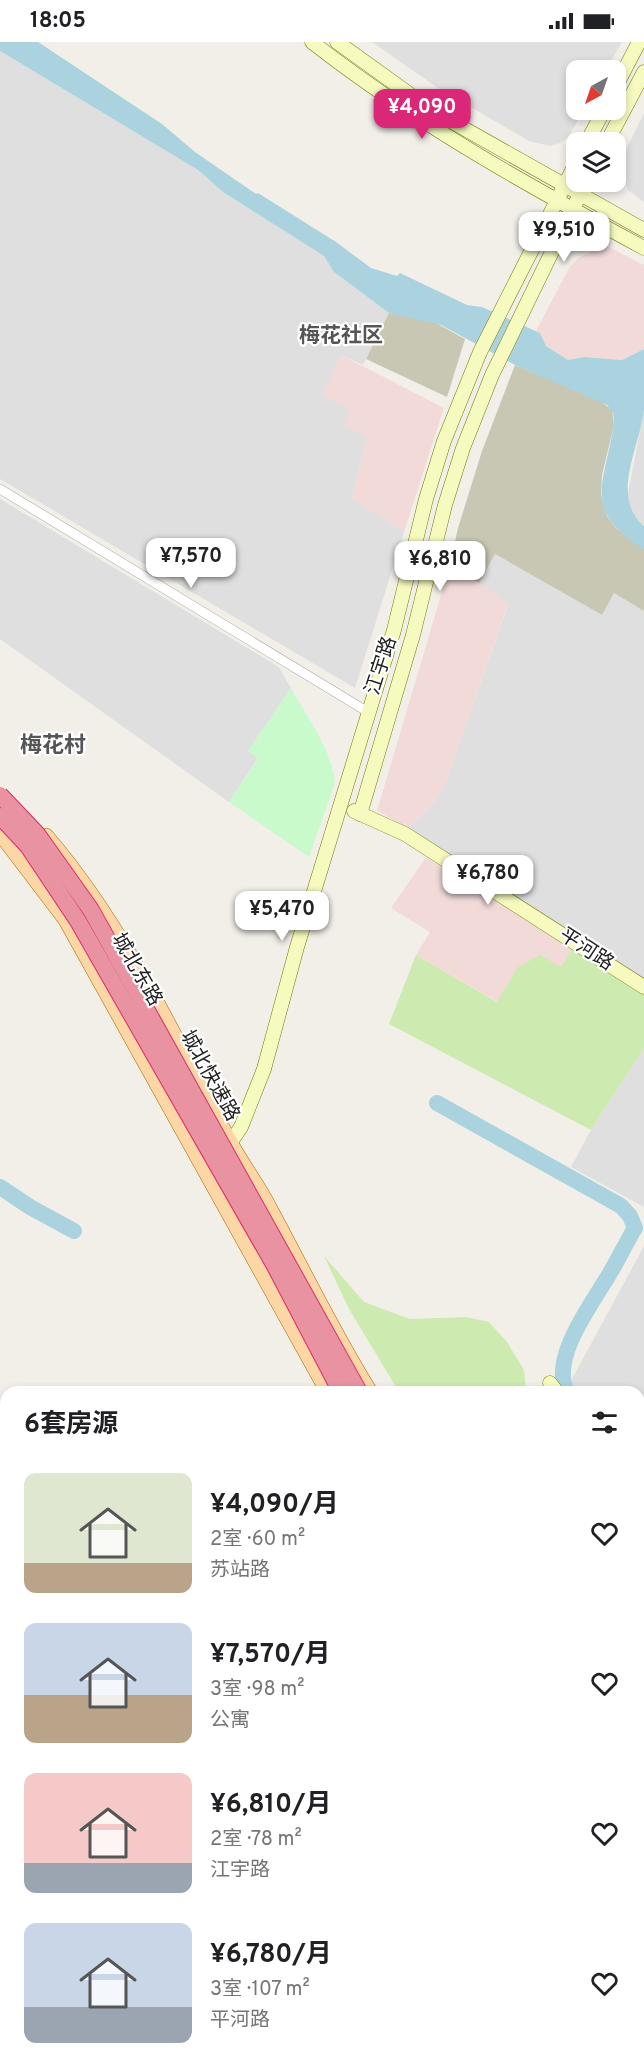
<!DOCTYPE html>
<html lang="zh">
<head>
<meta charset="utf-8">
<style>
  :root { --surface:#fff; --page:#f6f6f6; --text:#202124; --muted:#757577; --accent:#db2777 }
  body { margin:0; font-family:Overpass,"Noto Sans SC",sans-serif; background:var(--page); color:var(--text); height:100vh; display:flex; flex-direction:column; font-size:22px; white-space:nowrap }
  * { box-sizing:border-box; margin:0 }
  p { font-size:20px; color:var(--muted) }
  .icon { flex:none; width:33px; height:33px; fill:none; stroke:currentColor; stroke-width:2; stroke-linecap:round; stroke-linejoin:round }
  .map { position:relative; flex:1; overflow:hidden }
  .drawer { position:absolute; left:0px; top:1344px; width:645px; height:686px; display:flex; flex-direction:column; background:var(--surface); border-radius:18px 18px 0 0; box-shadow:0 3px 9px #0003 }
  .drawer>* { flex:none }
  .needle { width:39px; rotate:220deg }
  .buttons { position:absolute; left:566px; top:18px; display:grid; gap:12px }
  .buttons a { display:grid; place-items:center; width:60px; height:60px; border-radius:12px; background:var(--surface); box-shadow:0 3px 9px #0003; font-size:30px }
  .price { position:absolute; translate:-50% -51px; padding:0 14px; border-radius:12px; background:#fff; color:#222; font-size:20px; line-height:39px; filter:drop-shadow(0 2px 3px #0008) }
  .price::after { content:''; position:absolute; left:50%; top:36px; width:18px; height:14px; margin-left:-9px; background:inherit; clip-path:polygon(0 0,100% 0,50% 100%) }
  .price.active { background:var(--accent); color:#fff }
  ul { padding:0; list-style:none }
  li { display:flex; align-items:center; gap:18px; height:150px; padding:0 24px }
  li span { display:grid; place-items:center; flex:none; width:168px; height:120px; border-radius:12px; color:#555 }
  li>.icon { margin-inline-start:auto }
  span .icon { width:72px; height:72px; fill:#fffc; stroke-width:1 }
  li b { font-size:26px }
  h2 { display:flex; justify-content:space-between; align-items:center; height:72px; padding:0 24px; font-size:26px }
  .status { display:flex; justify-content:space-between; align-items:center; height:42px; padding:0 30px; background:var(--surface); direction:ltr }
  .status svg { height:16px; fill:currentColor }
  .map>svg:first-child { display:block }
  .residential { fill:#e0dfdf }
  .commercial { fill:#f2dad9 }
  .industrial { fill:#ebdbe8 }
  .education { fill:#ffffe5 }
  .construction { fill:#c7c7b4 }
  .grass { fill:#cdebb0 }
  .park { fill:#c8facc }
  .water { fill:#aad3df }
  .lines { fill:none; stroke-linecap:round; stroke-linejoin:round }
  .river { stroke:#aad3df; stroke-width:16 }
  .street-casing { stroke:#a9a9a9; stroke-width:10 }
  .secondary-casing { stroke:#707d05; stroke-width:15 }
  .primary-casing { stroke:#a06b00; stroke-width:16 }
  .highway-casing { stroke:#dc2a67; stroke-width:18 }
  .street { stroke:#fff; stroke-width:9 }
  .secondary { stroke:#f7fabf; stroke-width:14 }
  .primary { stroke:#fcd6a4; stroke-width:15 }
  .highway { stroke:#e892a2; stroke-width:16 }
  .highway-bridge-casing { stroke:#dc2a67; stroke-width:18; stroke-linecap:butt }
  .highway-bridge { stroke:#e892a2; stroke-width:16 }
  .labels { text-anchor:middle; dominant-baseline:central; stroke-width:4.5; stroke-linejoin:round; paint-order:stroke }
  .street-label { font-size:20px; fill:#222; stroke:#fff }
  .neighbourhood-label { font-size:21px; font-weight:bold; fill:#555; stroke:#fff }
  .quarter-label { font-size:22px; font-weight:bold; fill:#555; stroke:#fff }
</style>
</head>
<body>
<div class="status"><b>18:05</b><svg viewBox="0 0 49 12"><path d="M0 12V9h3v3zM5 12V6h3v6zM10 12V3h3v9zM15 12V0h3v12zM26 1h20v11H26zM47 4h2v5h-2z"/></svg></div>
<div class="map">
<svg width="644" height="2029" viewBox="0 0 644 2029">
  <rect width="100%" height="100%" fill="#f2efe9"/>
  <g class="residential">
    <polygon points="372,0 622,0 606,28 576,28 576,68 584,68 568,95 560,101 550,104 529,99 438,46"/>
    <polygon points="0,9 198,128 223,150 324,214 334,230 389,271 363,323 341,313 350,368 367,395 352,456 404,490 355,646 0,437"/>
    <polygon points="644,71 644,160 628,148 620,120"/>
    <polygon points="644,369 644,484 633,473 627,456"/>
    <polygon points="0,457 279,625 291,646 248,709 258,716 229,760 0,597"/>
    <polygon points="495,512 602,573 614,551 644,569 644,937 408,786 435,759 447,737 508,563 479,541"/>
    <polygon points="644,1006 644,1165 571,1125 591,1088"/>
    <polygon points="644,1204 644,1423 639,1420 639,1350 565,1350"/>
  </g>
  <g class="commercial">
    <polygon points="605,203 644,223 644,307 622,318 584,315 568,318 546,304 540,291 536,289 569,226 578,216"/>
    <polygon points="341,313 444,366 404,490 352,456 367,395 343,383 350,368 322,353"/>
    <polygon points="449,526 479,541 508,562 447,737 435,759 408,786 377,769"/>
    <polygon points="426,815 572,907 561,926 498,960 416,913 430,890 391,866"/>
  </g>
  <polygon class="industrial" points="639,1439 644,1442 644,1553 639,1550"/>
  <polygon class="education" points="0,1551 6,1556 6,1785 0,1792"/>
  <g class="construction">
    <polygon points="389,271 434,280 465,297 447,355 366,317"/>
    <polygon points="515,323 599,358 612,368 614,383 602,433 601,453 607,474 616,486 644,507 644,569 614,551 602,573 495,512 479,541 449,526 458,486 482,409"/>
  </g>
  <g class="grass">
    <polygon points="572,907 644,952 644,1006 591,1088 389,982 416,913 497,960 518,925 540,913 561,925"/>
    <polygon points="324,1214 364,1260 410,1277 466,1275 489,1280 507,1300 524,1328 526,1350 399,1350 349,1267"/>
  </g>
  <path class="park" d="M291,646C307,675 332,708 335,741L309,815L229,760L258,717L248,709Z"/>
  <g class="water">
    <path d="M0,0H38L162,82L195,110L256,152L258,151L336,200L371,226L397,234L400,231L467,263L482,265L540,291L546,304L568,318L584,315L622,318L644,307C644,327 644,347 644,367C641,403 609,455 644,484V507C578,467 607,439 614,379L613,371L607,363L515,323L441,283L389,271L334,230L324,214L223,150L198,128L0,9Z"/>
    <polygon points="644,1660 644,1763 639,1775 639,1669"/>
    <polygon points="398,2024 496,2024 492,2029 395,2029"/>
  </g>
  <g class="lines">
    <g class="river">
      <path d="M437,1061L621,1164L630,1174L635,1186C626,1201 619,1216 610,1231C594,1259 549,1316 567,1350"/>
      <polyline points="0,1145 30,1165 74,1189"/>
      <polyline points="639,1407 644,1411"/>
    </g>
    <defs>
      <polyline id="street" points="0,447 368,670"/>
      <g id="secondary">
        <path d="M312,0C417,82 527,143 644,206"/>
        <polyline points="337,0 433,69 644,188"/>
        <polyline points="615,46 639,0"/>
        <polyline points="587,100 604,68"/>
        <polyline points="607,100 644,30"/>
        <polyline points="354,769 405,792 644,945"/>
        <polyline points="360,772 413,593 445,463 463,406 492,333 586,140"/>
        <polyline points="226,1107 241,1085 264,1027 297,905 394,588 426,457 444,399 480,310 576,121"/>
        <polyline points="550,1341 557,1350"/>
        <polyline points="0,1403 6,1409"/>
        <polyline points="639,1433 644,1436"/>
        <polyline points="0,1445 6,1440"/>
        <polyline points="165,2029 167,2024"/>
        <polyline points="643,2029 644,2028"/>
      </g>
      <g id="primary">
        <polyline points="0,791 66,878 328,1350"/>
        <path d="M46,794C121,881 173,991 226,1093C239,1119 257,1141 270,1167C303,1228 333,1291 370,1350"/>
        <polyline points="639,1638 644,1640"/>
      </g>
      <g id="highway">
        <polyline points="639,1578 644,1581"/>
        <polyline points="639,1594 644,1597"/>
        <polyline points="639,1614 644,1616"/>
        <polyline points="639,1627 644,1629"/>
      </g>
    </defs>
    <use href="#street" class="street-casing"/>
    <use href="#secondary" class="secondary-casing"/>
    <use href="#primary" class="primary-casing"/>
    <use href="#highway" class="highway-casing"/>
    <use href="#street" class="street"/>
    <use href="#secondary" class="secondary"/>
    <use href="#primary" class="primary"/>
    <use href="#highway" class="highway"/>
    <defs>
      <g id="highway-bridge">
        <polyline points="0,753 37,792 91,868 359,1350"/>
        <polyline points="0,774 28,804 78,879 275,1224 341,1350"/>
      </g>
    </defs>
    <use href="#highway-bridge" class="highway-bridge-casing"/>
    <use href="#highway-bridge" class="highway-bridge"/>
  </g>
  <g class="labels">
    <g class="street-label">
      <text transform="translate(382 624) rotate(-72)">江宇路</text>
      <text transform="translate(586 908) rotate(33)">平河路</text>
      <text transform="translate(136 928) rotate(60)">城北东路</text>
      <text transform="translate(209 1034) rotate(61)">城北快速路</text>
    </g>
    <g class="neighbourhood-label">
      <text x="341" y="294">梅花社区</text>
    </g>
    <g class="quarter-label">
      <text x="53" y="704">梅花村</text>
    </g>
  </g>
</svg>
<div class="buttons">
<a><svg class="needle" viewBox="-14 -14 28 28"><path d="M0-13l5 13h-10z" fill="#e53935"/><path d="M0 13l5-13h-10z" fill="#757577"/></svg></a>
<a><svg class="icon" aria-label="layers" viewBox="0 0 24 24"><path d="M12 4l9 5-9 5-9-5zM3 14l9 5 9-5"/></svg></a>
</div>
<b class="price active" style="left:422px;top:98px">¥4,090</b>
<b class="price" style="left:564px;top:221px">¥9,510</b>
<b class="price" style="left:191px;top:547px">¥7,570</b>
<b class="price" style="left:440px;top:550px">¥6,810</b>
<b class="price" style="left:488px;top:864px">¥6,780</b>
<b class="price" style="left:282px;top:900px">¥5,470</b>
<section class="drawer">
<h2>6套房源<svg class="icon" aria-label="filters" viewBox="0 0 24 24"><path d="M4 7h16M4 17h16"/><circle cx="9" cy="7" r="2"/><circle cx="15" cy="17" r="2"/></svg></h2>
<ul>
<li><span style="background:linear-gradient(#dfe7d0 75%,#b9a48a 0)"><svg class="icon" aria-label="home" viewBox="0 0 24 24"><path d="M3 11l9-7 9 7M6 9v11h12V9"/></svg></span><div><b>¥4,090/月</b><p>2室 · 60 m²</p><p>苏站路</p></div><svg class="icon" aria-label="heart" viewBox="0 0 24 24"><path d="M12 20l-8-8c-3-5 5-10 8-4 3-6 11-1 8 4z"/></svg></li>
<li><span style="background:linear-gradient(#c9d6e8 60%,#b9a48a 0)"><svg class="icon" aria-label="home" viewBox="0 0 24 24"><path d="M3 11l9-7 9 7M6 9v11h12V9"/></svg></span><div><b>¥7,570/月</b><p>3室 · 98 m²</p><p>公寓</p></div><svg class="icon" aria-label="heart" viewBox="0 0 24 24"><path d="M12 20l-8-8c-3-5 5-10 8-4 3-6 11-1 8 4z"/></svg></li>
<li><span style="background:linear-gradient(#f6c9c9 75%,#9aa5b1 0)"><svg class="icon" aria-label="home" viewBox="0 0 24 24"><path d="M3 11l9-7 9 7M6 9v11h12V9"/></svg></span><div><b>¥6,810/月</b><p>2室 · 78 m²</p><p>江宇路</p></div><svg class="icon" aria-label="heart" viewBox="0 0 24 24"><path d="M12 20l-8-8c-3-5 5-10 8-4 3-6 11-1 8 4z"/></svg></li>
<li><span style="background:linear-gradient(#c9d6e8 70%,#9aa5b1 0)"><svg class="icon" aria-label="home" viewBox="0 0 24 24"><path d="M3 11l9-7 9 7M6 9v11h12V9"/></svg></span><div><b>¥6,780/月</b><p>3室 · 107 m²</p><p>平河路</p></div><svg class="icon" aria-label="heart" viewBox="0 0 24 24"><path d="M12 20l-8-8c-3-5 5-10 8-4 3-6 11-1 8 4z"/></svg></li>
</ul>
</section>
</div>
</body>
</html>
